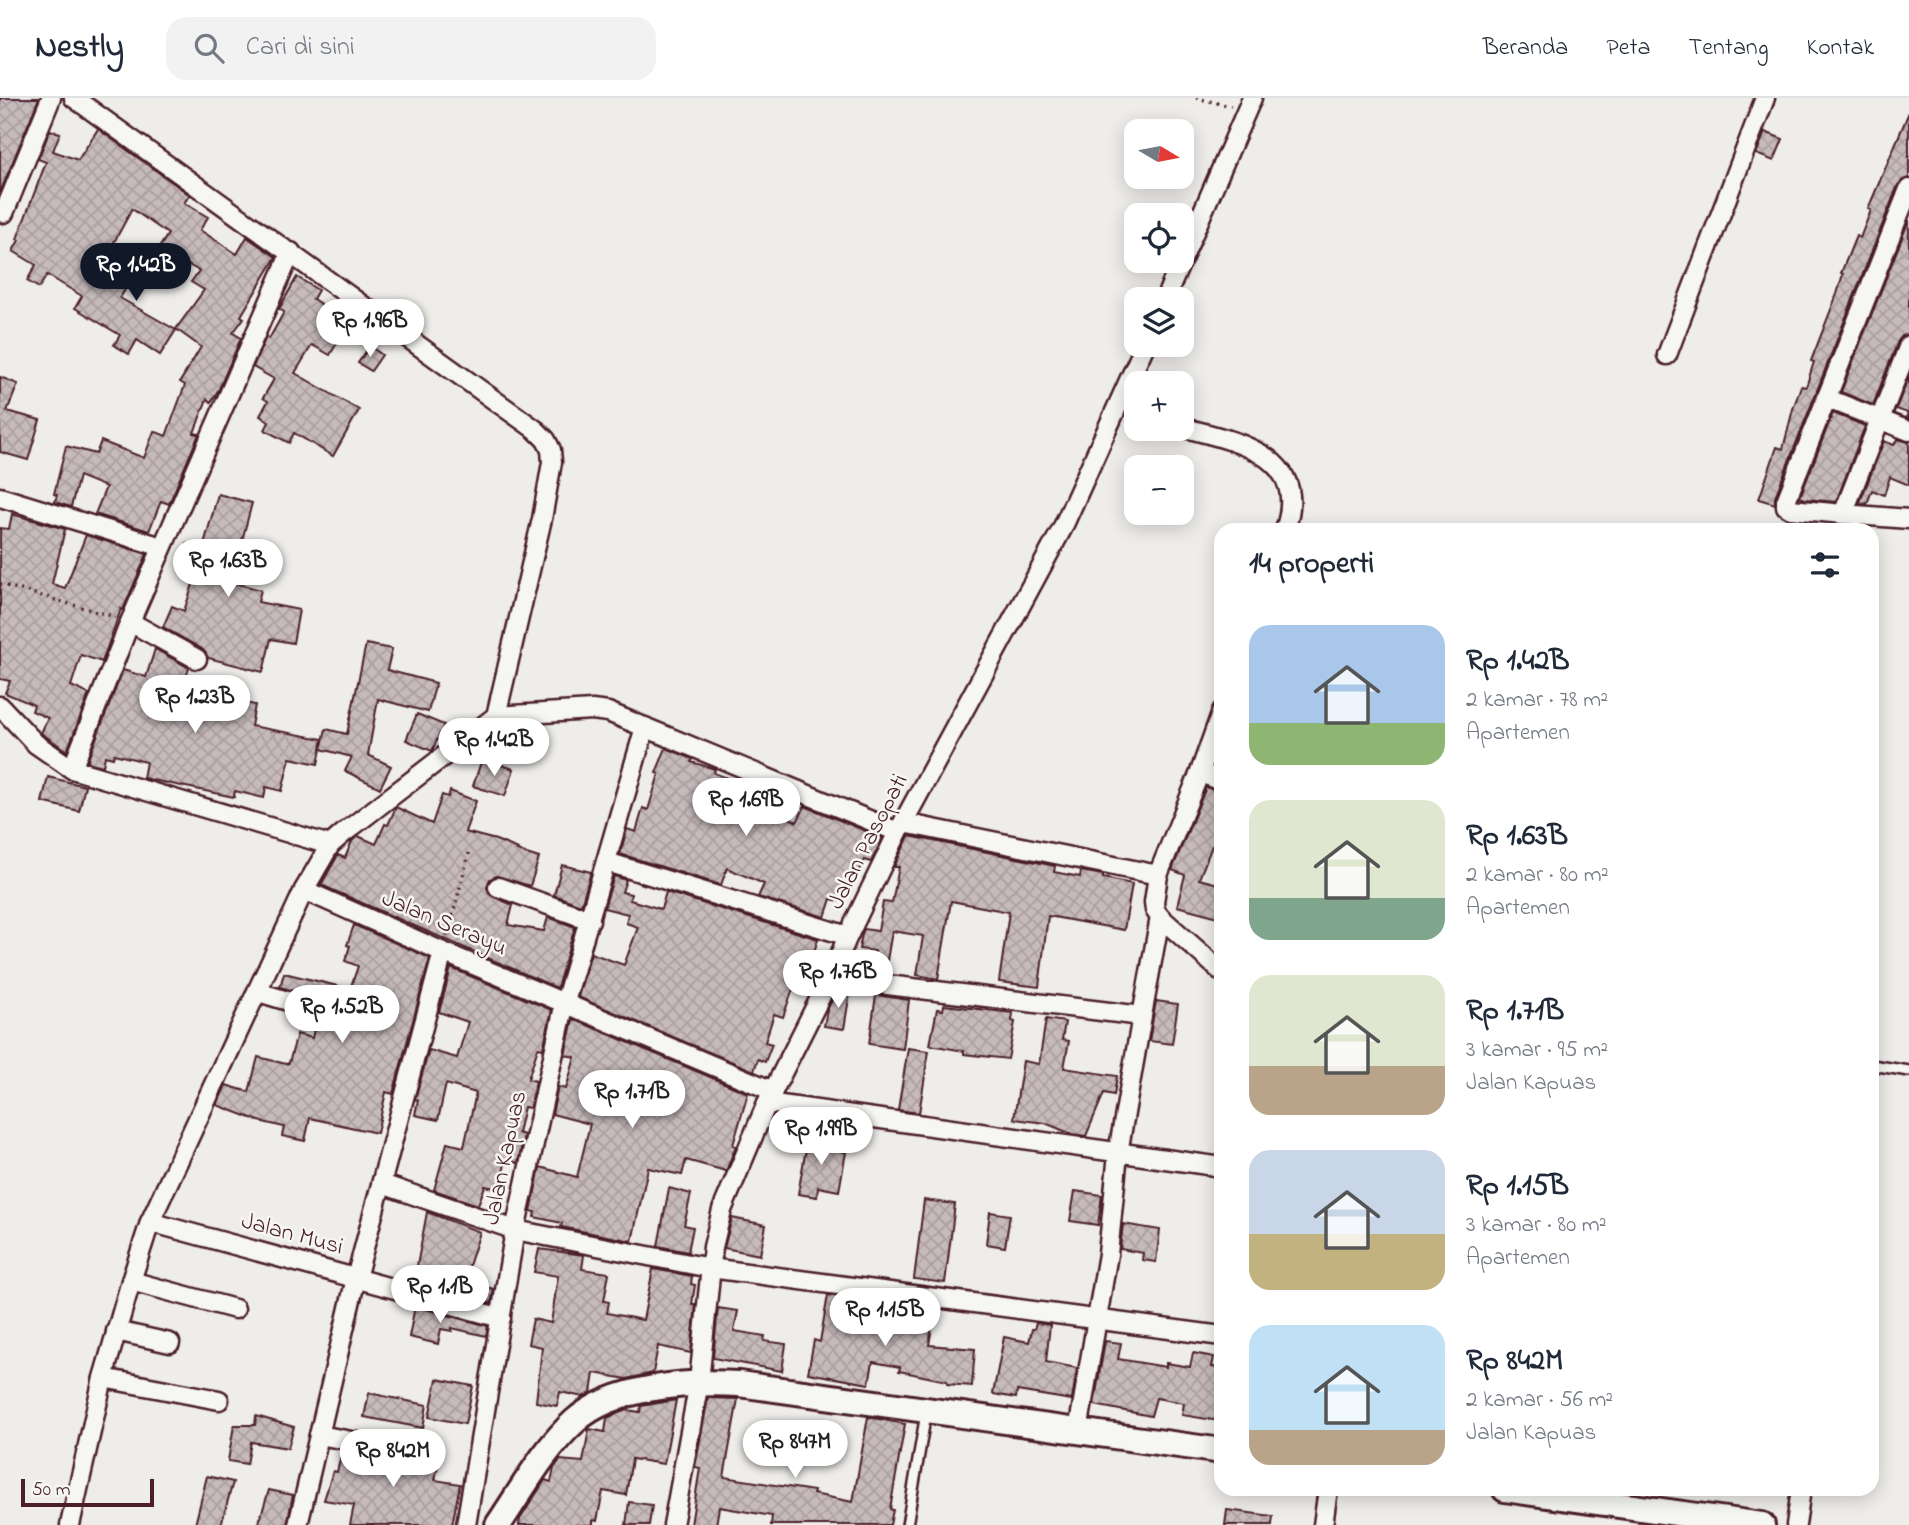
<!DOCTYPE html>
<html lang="id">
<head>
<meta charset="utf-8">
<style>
  :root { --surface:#fff; --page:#f2f2f3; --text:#1f2937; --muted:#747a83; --line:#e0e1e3; --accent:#111827 }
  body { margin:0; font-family:"Indie Flower",sans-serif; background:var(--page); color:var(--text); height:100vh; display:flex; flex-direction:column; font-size:26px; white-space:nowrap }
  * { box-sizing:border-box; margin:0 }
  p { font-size:23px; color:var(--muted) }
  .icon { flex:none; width:38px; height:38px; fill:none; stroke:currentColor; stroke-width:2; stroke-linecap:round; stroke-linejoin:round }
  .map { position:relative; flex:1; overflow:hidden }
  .drawer { position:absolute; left:1214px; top:425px; width:665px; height:973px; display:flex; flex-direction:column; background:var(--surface); border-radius:21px; box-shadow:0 4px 18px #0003 }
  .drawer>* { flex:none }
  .needle { width:46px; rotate:100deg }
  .buttons { position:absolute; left:1124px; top:21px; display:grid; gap:14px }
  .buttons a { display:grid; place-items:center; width:70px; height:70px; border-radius:14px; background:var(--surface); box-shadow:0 4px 18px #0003; font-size:35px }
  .scale { position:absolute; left:21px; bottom:18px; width:133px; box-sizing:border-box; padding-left:7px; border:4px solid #4a1f2b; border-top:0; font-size:19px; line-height:24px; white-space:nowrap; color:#4a1f2b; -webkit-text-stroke:5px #f6f6f2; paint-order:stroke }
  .price { position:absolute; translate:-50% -60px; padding:0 16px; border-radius:24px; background:#fff; color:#222; font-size:23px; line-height:46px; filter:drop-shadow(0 2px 4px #0008) }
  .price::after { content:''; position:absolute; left:50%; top:42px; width:21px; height:16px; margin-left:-10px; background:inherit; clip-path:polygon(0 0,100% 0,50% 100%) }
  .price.active { background:var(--accent); color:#fff }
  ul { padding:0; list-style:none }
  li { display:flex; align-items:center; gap:21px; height:175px; padding:0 35px }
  li span { display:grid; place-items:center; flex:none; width:196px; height:140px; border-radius:21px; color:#555 }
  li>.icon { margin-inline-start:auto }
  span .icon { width:84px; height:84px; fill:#fffc; stroke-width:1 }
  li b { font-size:30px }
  h2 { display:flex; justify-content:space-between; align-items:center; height:84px; padding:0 35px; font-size:30px }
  header { display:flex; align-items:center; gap:42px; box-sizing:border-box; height:98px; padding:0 35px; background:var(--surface); border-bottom:2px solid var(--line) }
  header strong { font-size:33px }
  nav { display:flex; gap:38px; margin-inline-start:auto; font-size:24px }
  .search { width:490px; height:63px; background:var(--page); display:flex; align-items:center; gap:18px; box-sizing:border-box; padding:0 24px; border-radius:21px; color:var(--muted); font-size:26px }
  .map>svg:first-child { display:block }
  .building { fill:url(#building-cross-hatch); stroke:#4a1f2b; stroke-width:2 }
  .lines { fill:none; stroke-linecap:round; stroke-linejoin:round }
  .lane-casing { stroke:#4a1f2b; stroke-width:14 }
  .street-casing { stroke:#4a1f2b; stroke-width:23 }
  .secondary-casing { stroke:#4a1f2b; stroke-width:30 }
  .path { stroke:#4a1f2b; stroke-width:3.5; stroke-dasharray:2 5; stroke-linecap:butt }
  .lane { stroke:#f6f6f2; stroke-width:9 }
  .street { stroke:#f6f6f2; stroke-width:18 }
  .secondary { stroke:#f6f6f2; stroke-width:24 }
  .labels { text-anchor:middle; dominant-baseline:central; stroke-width:5; stroke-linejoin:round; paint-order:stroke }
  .street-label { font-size:24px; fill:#4a1f2b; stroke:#f6f6f2 }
</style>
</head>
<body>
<header>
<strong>Nestly</strong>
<div class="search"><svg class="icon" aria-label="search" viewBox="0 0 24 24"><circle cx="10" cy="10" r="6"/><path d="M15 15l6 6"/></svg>Cari di sini</div>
<nav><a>Beranda</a><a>Peta</a><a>Tentang</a><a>Kontak</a></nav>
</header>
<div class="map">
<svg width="1909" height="1427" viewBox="0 0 1909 1427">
  <defs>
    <pattern id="building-cross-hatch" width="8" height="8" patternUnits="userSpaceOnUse" patternTransform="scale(1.75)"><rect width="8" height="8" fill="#c6babb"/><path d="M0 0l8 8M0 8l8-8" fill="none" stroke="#ac9fa1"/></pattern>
  </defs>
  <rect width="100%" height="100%" fill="#efedea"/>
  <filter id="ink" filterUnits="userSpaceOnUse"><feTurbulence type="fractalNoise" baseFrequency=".0143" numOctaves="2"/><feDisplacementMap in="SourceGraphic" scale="14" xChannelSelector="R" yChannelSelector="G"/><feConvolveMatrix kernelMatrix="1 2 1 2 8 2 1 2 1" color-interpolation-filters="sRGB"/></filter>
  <g filter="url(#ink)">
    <g class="building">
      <polygon points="0,0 39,0 0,95"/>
      <polygon points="1909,14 1909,80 1903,82 1898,87 1775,399 1775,406 1759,401 1777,349 1783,351 1793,311 1801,288 1806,289 1814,264 1811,263 1837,196 1843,176 1841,175 1856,138 1860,140 1871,112 1868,111"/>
      <polygon points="98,31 190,97 184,105 208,119 200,132 237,156 247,139 276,159 241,218 244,220 233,235 241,240 219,291 211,304 207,301 194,335 199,336 169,406 161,403 149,433 95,416 106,389 79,378 71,409 55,404 57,397 54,396 66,348 96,356 101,343 144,360 154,333 166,338 185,287 180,284 201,249 176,231 204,192 191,184 199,173 159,150 168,136 132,111 113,146 154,168 146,183 134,177 120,200 176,232 160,257 137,242 129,256 114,247 120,237 75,210 82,198 47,177 39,190 27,183 36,167 13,153 19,142 17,141 46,64 38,61 50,32 60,35 53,53 78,62"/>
      <polygon points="1765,34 1783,41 1774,63 1756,56"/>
      <polygon points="1909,122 1909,236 1902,238 1898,243 1873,307 1841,294"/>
      <polygon points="297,179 318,192 313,201 349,224 330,257 312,247 295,275 359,312 333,358 294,335 289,345 265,332 269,324 260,318 268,303 263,300 274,281 253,269 266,239 269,241 284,214 279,211"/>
      <polygon points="370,248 382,257 371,273 358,265"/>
      <polygon points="1909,278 1909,321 1906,320 1908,315 1896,311"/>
      <polygon points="0,279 18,286 7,313 40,322 28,362 0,354"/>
      <polygon points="1833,315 1865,328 1836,404 1805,401 1800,399"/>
      <polygon points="1897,341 1909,344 1909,387 1890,379 1884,397 1872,392 1867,406 1860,404 1884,343 1894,347"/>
      <polygon points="218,396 252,405 239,454 232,452 224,482 261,492 258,504 299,512 293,545 271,541 263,574 208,560 202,551 163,529 172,508 184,513 198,471 182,467 187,446 203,450"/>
      <polygon points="12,416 65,431 52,486 65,490 86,437 147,456 123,512 121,511 102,564 81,557 71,588 89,596 67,653 41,635 48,620 32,613 34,607 5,595 10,583 0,581 0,430 9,431"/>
      <polygon points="366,546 392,551 387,572 436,585 428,614 378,601 368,657 391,668 380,690 345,673 352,659 321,651 326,631 347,636"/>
      <polygon points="155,551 189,570 183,589 224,598 224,601 255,607 251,628 323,641 318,666 290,660 282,693 266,689 264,700 235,693 234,699 143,680 146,664 114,656 113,660 105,658 103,668 87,664 123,572 146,579"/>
      <polygon points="417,616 444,627 432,653 406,642"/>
      <polygon points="666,650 693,661 691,664 715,671 714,675 760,693 761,690 779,697 773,711 797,724 805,708 883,740 871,764 865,762 840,803 831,801 825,819 758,799 764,786 727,770 721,787 620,756 627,731 636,734 643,710 648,712 659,676 656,675"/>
      <polygon points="482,661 514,671 505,698 473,688"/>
      <polygon points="48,679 85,688 79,713 42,704"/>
      <polygon points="1206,689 1222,695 1222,751 1212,748 1199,781 1222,787 1222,820 1177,808 1185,777 1172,772"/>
      <polygon points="450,693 476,703 465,734 496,742 518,751 517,753 539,760 530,788 497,778 490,781 487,790 494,799 513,807 508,827 544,833 548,819 575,829 557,890 321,787 338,757 345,760 352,743 358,738 376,746 385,726 388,727 396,709 432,726 442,697 448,699"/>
      <polygon points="909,738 1055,768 1054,774 1080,779 1081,773 1103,777 1103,780 1132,786 1124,832 1048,818 1039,889 999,884 1009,814 951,803 938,881 917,877 923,838 892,833 885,874 872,871 875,853 859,851 862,836 864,831 878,833 883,804 892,805 899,769 894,769"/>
      <polygon points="562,767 591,774 581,807 554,797"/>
      <polygon points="614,778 626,782 622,794 631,796 630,802 661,811 666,794 818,841 804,887 795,885 783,919 774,916 765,944 772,946 765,964 758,961 754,973 578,899 591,855 624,867 638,829 626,825 628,816 604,810"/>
      <polygon points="354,827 430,860 393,996 386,994 377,1035 310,1020 305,1043 282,1038 284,1029 259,1023 217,1007 226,987 249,994 258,959 286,966 289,965 297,936 312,940 317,919 322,914 322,907 314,899 280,889 284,875 350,891 358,868 345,863 350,848 347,847"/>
      <polygon points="451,870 552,912 543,951 538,950 528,981 536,983 530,1010 524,1009 518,1035 524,1037 518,1065 506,1062 499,1091 485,1088 478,1107 434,1092 447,1045 464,1049 476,995 446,986 438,1022 415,1017 418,1002 415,1001 429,952 457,960 468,924 439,914"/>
      <polygon points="837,892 850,894 844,931 824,928 827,912"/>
      <polygon points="876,897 909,902 903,951 869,946"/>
      <polygon points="1156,903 1178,906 1172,946 1149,943"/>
      <polygon points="944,907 1013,915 1012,923 1015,924 1008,961 964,956 964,953 930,947 937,911 943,912"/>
      <polygon points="573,921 748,995 733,1047 736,1048 726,1073 686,1062 682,1077 648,1070 632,1143 561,1129 562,1125 534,1119 535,1114 531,1113 540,1069 577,1079 590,1026 552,1016 558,989 566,991 575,959 565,957"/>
      <polygon points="1046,921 1065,924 1062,942 1069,943 1064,970 1117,978 1114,997 1104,995 1086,1038 1072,1036 1045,1025 1014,1021 1023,963 1039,966"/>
      <polygon points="908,950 929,953 919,1015 898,1012"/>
      <polygon points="809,1033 827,1037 825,1051 846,1054 839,1093 818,1089 817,1099 798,1096"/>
      <polygon points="669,1090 691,1096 684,1127 693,1129 688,1154 658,1148"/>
      <polygon points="1075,1093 1102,1097 1098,1127 1070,1123"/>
      <polygon points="924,1102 955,1106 945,1185 914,1181"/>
      <polygon points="427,1114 480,1134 465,1180 438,1173 435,1190 414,1184"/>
      <polygon points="990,1114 1010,1117 1005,1149 986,1146"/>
      <polygon points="732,1120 766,1127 760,1157 724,1150"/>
      <polygon points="1123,1126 1160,1132 1156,1164 1142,1162 1143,1155 1120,1151"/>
      <polygon points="539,1151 584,1157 582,1171 609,1175 604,1203 609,1204 607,1215 643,1222 653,1171 692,1178 691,1186 695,1187 692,1206 696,1206 691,1255 658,1248 653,1275 626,1281 594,1275 591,1295 583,1299 560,1294 557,1308 536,1304 542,1249 528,1246 533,1221 551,1225 558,1178 534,1174"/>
      <polygon points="482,1188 494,1191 491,1206 479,1202"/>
      <polygon points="828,1197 848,1200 844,1223 880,1230 884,1205 908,1208 906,1224 932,1229 929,1247 975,1251 972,1288 947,1286 947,1283 899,1273 900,1269 873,1264 869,1286 808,1275 814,1242 820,1244"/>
      <polygon points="415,1208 488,1228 486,1238 452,1230 452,1233 441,1231 438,1246 409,1239"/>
      <polygon points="718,1210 738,1213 734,1233 765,1238 764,1243 786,1246 782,1273 713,1260"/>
      <polygon points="1036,1225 1050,1227 1046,1264 1077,1270 1072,1302 1017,1293 1016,1300 993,1296 1004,1239 1029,1244 1032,1231 1034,1231"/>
      <polygon points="1105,1243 1121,1245 1118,1261 1166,1269 1166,1265 1190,1269 1193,1255 1214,1259 1212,1269 1222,1270 1222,1317 1219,1323 1182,1317 1184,1305 1156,1300 1151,1318 1094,1307"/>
      <polygon points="437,1281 473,1288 465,1326 429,1319"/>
      <polygon points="369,1295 427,1307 423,1330 364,1319"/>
      <polygon points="708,1300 738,1301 724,1379 814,1393 813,1396 853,1404 868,1319 905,1326 890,1411 893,1412 890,1427 771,1427 772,1418 719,1409 716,1427 691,1427 700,1370 695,1369"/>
      <polygon points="676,1302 664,1366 632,1361 626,1397 603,1393 597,1423 593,1422 593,1427 519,1427 520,1421 545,1382 551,1384 554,1370 560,1362 583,1364 589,1331 605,1334 607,1320 616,1316 627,1312 640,1314 641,1308"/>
      <polygon points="256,1318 294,1329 288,1350 251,1344 247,1366 228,1363 234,1327 255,1327"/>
      <polygon points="378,1350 393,1356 394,1352 411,1356 412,1352 440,1357 435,1382 460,1386 452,1427 350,1427 354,1407 324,1402 333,1373 337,1374 342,1353 367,1357 372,1356"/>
      <polygon points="207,1378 233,1384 221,1427 195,1427"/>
      <polygon points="269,1392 293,1397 287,1427 258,1427"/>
      <polygon points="629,1404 652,1407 649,1427 626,1427"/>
      <polygon points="1227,1412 1273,1418 1272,1427 1225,1427"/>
    </g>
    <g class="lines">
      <defs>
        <g id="lane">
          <polyline points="1872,967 1909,973"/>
          <polyline points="907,1427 926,1315"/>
        </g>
        <g id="street">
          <polyline points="4,115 51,0"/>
          <polyline points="1165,201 1252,0"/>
          <polyline points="1909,247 1843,416 1909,421"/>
          <polyline points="1667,257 1765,0"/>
          <polyline points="1826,300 1909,333"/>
          <path d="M1181,329C1235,343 1311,356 1285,432"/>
          <polyline points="0,399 162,449"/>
          <polyline points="1843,416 1791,411 1786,408 1786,403 1909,91"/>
          <polyline points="130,524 197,561"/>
          <polyline points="0,608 36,646 72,671 330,747"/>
          <polyline points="1222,613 1200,674 1158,777 1154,804 1155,812 1160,819 1222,874"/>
          <polyline points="496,618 592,612 608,614 898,734"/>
          <polyline points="72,671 130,524 291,154"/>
          <polyline points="1200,674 1222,684"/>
          <polyline points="904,725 1158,777"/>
          <polyline points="607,764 848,838"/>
          <polyline points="498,789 590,822"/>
          <polyline points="304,792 443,854 773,993"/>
          <polyline points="830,880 1142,918 1118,1055 1108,1156 1078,1333"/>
          <polyline points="258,894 311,910"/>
          <polyline points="1142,918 1160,819"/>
          <polyline points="767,1005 1222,1069"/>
          <polyline points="382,1086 515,1132 710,1170 1222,1238"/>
          <polyline points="150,1124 501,1220"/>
          <polyline points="131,1183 235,1211"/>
          <polyline points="116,1233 170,1245"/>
          <polyline points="103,1280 219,1302"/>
          <polyline points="319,1337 368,1346"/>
          <polyline points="70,1427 103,1280 131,1183 150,1124 304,792 330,747 345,734 496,618 542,421 552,364 551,352 546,342 536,332 74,0"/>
          <polyline points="298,1427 356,1180 443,854"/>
          <polyline points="466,1427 515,1132 565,904 645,629"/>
          <polyline points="673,1427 699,1284 713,1149 722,1112 767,1005 830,880 848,838 898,734 1062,431 1145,247"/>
          <polyline points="1323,1427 1328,1391"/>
          <polyline points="1796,1427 1801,1391"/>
        </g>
        <g id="secondary">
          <polyline points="1505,1391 1762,1427"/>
          <path d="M498,1427C522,1392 543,1352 575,1323C614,1288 688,1283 739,1286L1222,1353"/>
        </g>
      </defs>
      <use href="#lane" class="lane-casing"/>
      <use href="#street" class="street-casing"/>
      <use href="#secondary" class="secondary-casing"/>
      <g class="path">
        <polyline points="1196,0 1231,8"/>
        <polyline points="0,486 115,519"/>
        <polyline points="447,838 470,752"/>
      </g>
      <use href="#lane" class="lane"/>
      <use href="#street" class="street"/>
      <use href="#secondary" class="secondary"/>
    </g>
  </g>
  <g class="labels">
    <g class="street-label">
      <text transform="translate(869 744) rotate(-63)">Jalan Pasopati</text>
      <text transform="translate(444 826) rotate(23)">Jalan Serayu</text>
      <text transform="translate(506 1060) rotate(-78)">Jalan Kapuas</text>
      <text transform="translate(292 1137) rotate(15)">Jalan Musi</text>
    </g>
  </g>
</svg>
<div class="buttons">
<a><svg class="needle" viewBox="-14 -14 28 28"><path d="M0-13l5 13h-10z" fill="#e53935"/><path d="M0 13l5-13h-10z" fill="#747a83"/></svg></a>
<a><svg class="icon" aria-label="locate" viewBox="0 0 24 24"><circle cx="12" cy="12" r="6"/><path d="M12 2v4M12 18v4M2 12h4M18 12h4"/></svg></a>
<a><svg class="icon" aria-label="layers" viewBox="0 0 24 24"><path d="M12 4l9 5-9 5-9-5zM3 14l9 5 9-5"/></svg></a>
<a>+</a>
<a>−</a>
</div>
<div class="scale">50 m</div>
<b class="price active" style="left:136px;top:205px">Rp 1.42B</b>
<b class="price" style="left:370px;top:261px">Rp 1.96B</b>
<b class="price" style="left:228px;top:501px">Rp 1.63B</b>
<b class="price" style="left:195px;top:637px">Rp 1.23B</b>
<b class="price" style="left:494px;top:680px">Rp 1.42B</b>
<b class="price" style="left:746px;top:740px">Rp 1.69B</b>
<b class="price" style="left:838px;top:912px">Rp 1.76B</b>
<b class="price" style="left:342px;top:947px">Rp 1.52B</b>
<b class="price" style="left:632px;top:1032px">Rp 1.71B</b>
<b class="price" style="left:821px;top:1069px">Rp 1.99B</b>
<b class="price" style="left:440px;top:1227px">Rp 1.1B</b>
<b class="price" style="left:885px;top:1250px">Rp 1.15B</b>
<b class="price" style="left:795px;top:1382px">Rp 847M</b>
<b class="price" style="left:393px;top:1391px">Rp 842M</b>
<section class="drawer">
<h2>14 properti<svg class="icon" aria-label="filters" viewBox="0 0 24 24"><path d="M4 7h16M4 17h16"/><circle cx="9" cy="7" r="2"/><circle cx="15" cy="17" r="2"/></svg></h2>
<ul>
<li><span style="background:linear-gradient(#a9c7e8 70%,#8fb573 0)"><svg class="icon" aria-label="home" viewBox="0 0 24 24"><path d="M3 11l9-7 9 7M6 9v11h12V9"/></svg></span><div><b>Rp 1.42B</b><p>2 kamar · 78 m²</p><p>Apartemen</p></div></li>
<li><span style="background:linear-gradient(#dfe7d0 70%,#7fa58c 0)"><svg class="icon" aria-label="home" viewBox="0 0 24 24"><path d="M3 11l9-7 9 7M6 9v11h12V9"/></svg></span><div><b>Rp 1.63B</b><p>2 kamar · 80 m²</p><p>Apartemen</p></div></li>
<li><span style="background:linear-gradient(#dfe7d0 65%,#b9a48a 0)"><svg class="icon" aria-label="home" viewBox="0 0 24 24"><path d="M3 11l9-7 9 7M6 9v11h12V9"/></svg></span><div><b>Rp 1.71B</b><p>3 kamar · 95 m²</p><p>Jalan Kapuas</p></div></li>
<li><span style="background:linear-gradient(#c9d6e8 60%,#c2b280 0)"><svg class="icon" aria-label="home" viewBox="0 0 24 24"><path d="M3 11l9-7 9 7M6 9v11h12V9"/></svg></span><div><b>Rp 1.15B</b><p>3 kamar · 80 m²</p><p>Apartemen</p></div></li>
<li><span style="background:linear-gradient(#bfe0f5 75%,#b9a48a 0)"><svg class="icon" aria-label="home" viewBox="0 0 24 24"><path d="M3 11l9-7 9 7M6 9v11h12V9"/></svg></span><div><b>Rp 842M</b><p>2 kamar · 56 m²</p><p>Jalan Kapuas</p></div></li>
</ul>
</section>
</div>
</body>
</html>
